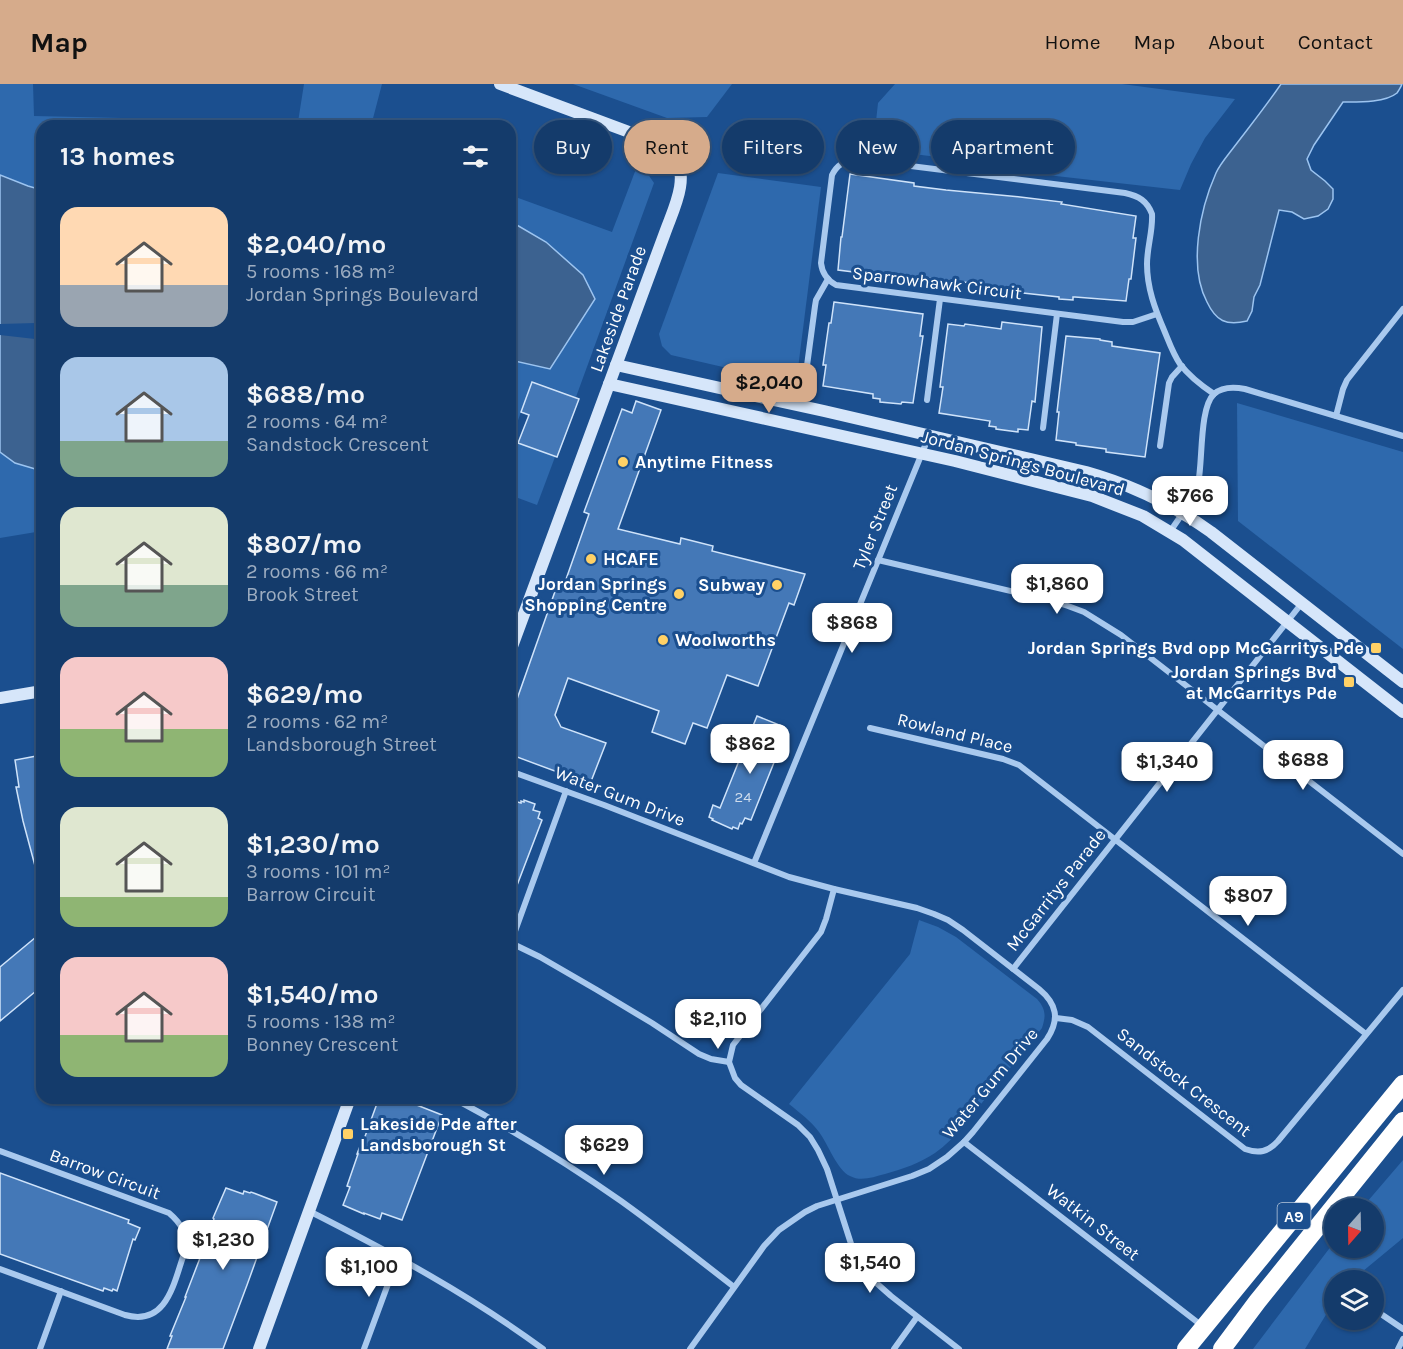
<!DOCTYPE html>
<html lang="en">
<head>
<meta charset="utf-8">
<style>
  :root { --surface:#143b6b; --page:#214673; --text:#f1f3f6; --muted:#9dadc1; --line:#33557e; --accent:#d6ab8b }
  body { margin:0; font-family:Karla,sans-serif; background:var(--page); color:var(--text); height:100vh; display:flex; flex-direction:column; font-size:22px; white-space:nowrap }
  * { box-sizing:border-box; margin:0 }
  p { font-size:20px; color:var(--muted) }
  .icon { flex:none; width:33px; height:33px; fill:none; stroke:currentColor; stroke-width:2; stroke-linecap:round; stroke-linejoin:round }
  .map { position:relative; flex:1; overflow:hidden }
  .details { position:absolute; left:36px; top:36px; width:480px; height:984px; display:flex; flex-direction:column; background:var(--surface); border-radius:18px; box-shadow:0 2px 4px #0004,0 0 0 2px var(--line) }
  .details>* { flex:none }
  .top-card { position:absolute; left:534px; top:36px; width:570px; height:54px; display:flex; gap:12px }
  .needle { width:39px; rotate:200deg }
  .buttons { position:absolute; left:1324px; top:1114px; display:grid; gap:12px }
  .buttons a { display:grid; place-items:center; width:60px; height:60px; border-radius:50%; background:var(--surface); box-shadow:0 2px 4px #0004,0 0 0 2px var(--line); font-size:30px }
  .price { position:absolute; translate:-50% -51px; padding:0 14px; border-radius:12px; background:#fff; color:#222; font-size:20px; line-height:39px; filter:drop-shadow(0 2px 3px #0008) }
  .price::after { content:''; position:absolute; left:50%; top:36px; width:18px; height:14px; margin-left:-9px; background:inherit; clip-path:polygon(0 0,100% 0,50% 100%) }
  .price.current { background:var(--accent); color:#111 }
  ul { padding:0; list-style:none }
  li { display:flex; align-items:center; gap:18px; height:150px; padding:0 24px }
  li span { display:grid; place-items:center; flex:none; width:168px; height:120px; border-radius:18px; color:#555 }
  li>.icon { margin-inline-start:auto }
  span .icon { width:72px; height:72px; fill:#fffc; stroke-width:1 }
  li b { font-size:26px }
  h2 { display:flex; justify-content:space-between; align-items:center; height:72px; padding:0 24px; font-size:26px }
  .tag { padding:0 21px; border-radius:27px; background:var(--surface); box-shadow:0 2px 4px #0004,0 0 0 2px var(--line); font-size:21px; line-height:54px }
  .tag.current { background:var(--accent); color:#111 }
  header { display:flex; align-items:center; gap:36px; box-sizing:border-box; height:84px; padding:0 30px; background:var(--accent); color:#111 }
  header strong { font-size:28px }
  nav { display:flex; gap:33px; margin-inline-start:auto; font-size:21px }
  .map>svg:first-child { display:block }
  .green { fill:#2e69ad }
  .water { fill:#3c6290; stroke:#9cc4f0; stroke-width:1.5 }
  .pier { fill:#1b4f8f }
  .building { fill:#4478b7; stroke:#cfe3fa; stroke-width:1.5 }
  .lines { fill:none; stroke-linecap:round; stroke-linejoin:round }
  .street { stroke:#a9c9ee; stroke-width:6 }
  .secondary { stroke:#d6e6fa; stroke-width:12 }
  .highway { stroke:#fff; stroke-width:18 }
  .poi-dot { fill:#ffd166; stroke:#1b4f8f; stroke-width:2 }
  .labels { text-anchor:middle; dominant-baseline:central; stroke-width:6; stroke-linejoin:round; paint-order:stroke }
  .number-label { font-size:15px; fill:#d0dded }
  .shield { fill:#1b4f8f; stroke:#bbcadd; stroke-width:1.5 }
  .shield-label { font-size:16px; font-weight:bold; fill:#fff }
  .street-label { font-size:18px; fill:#fff; stroke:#1b4f8f }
  .poi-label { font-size:18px; font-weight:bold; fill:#fff; stroke:#1b4f8f; text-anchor:start }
</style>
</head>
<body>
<header>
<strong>Map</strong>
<nav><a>Home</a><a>Map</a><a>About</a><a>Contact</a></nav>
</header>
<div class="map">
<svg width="1403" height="1265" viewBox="0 0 1403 1265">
  <rect width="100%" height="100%" fill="#1b4f8f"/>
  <g class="green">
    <polygon points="0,0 33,0 34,32 298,38 304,0 382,0 371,42 42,42 42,447 0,454"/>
    <polygon points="573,0 732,0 707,33 667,34"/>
    <polygon points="895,0 1122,0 1235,15 1205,54 1191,80 1180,106 986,84 986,79 873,65 878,19"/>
    <polygon points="639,77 654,99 576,313 532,297 511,356 555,373 537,421 510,411 510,111 612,148"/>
    <polygon points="718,89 821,103 796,300 671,271 662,262 659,250"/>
    <polygon points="1237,319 1403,368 1403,565 1238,437"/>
    <path d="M919,836L938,843L956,853L1037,915C1046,925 1046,932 1042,944C1023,968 1004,992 985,1015C970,1034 955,1055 935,1069C920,1079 903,1085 885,1090C873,1093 861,1098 850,1092C837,1086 828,1060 819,1048C811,1037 800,1029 789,1020L910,870Z"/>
    <polygon points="1403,1076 1403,1154 1351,1197 1335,1197 1335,1216 1305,1265 1253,1265 1335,1157 1335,1164 1374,1164 1374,1125 1361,1125"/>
  </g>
  <g class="water">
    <path d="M1281,0H1402C1401,3 1399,6 1397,9C1385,19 1357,18 1343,18L1314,61L1307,75L1311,86L1325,97L1333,105V115L1328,125L1318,132L1304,135L1292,128L1279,126L1260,201L1254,213L1252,227L1247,237C1226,242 1216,237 1207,218C1188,182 1200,125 1216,89C1220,80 1228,71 1234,63C1250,42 1266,22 1281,0Z"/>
    <polygon points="0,91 28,102 42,106 42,387 15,379 0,368"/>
    <polygon points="510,137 546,158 583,191 595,215 550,285 510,276"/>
  </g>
  <polygon class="pier" points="36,239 35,255 0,251 0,240"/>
  <g class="building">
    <polygon points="850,90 914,99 914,102 946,106 1020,113 1062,118 1061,120 1136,132 1133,154 1136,154 1131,195 1129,195 1126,217 1075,213 1073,213 1073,216 1059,215 1059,213 985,205 985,202 964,198 926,194 926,197 838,186 841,153 842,153"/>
    <polygon points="834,218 923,230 920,252 923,252 913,319 902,318 901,320 880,318 880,315 873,314 873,310 823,302 826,281 823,281 829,239 831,239"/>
    <polygon points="1002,238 1042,243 1035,318 1032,317 1028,346 1018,345 1018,348 996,345 996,343 989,342 990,337 939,329 943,303 940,303 948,240 964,242 965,240 1001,245"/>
    <polygon points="1066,252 1100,255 1100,256 1112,258 1112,262 1160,269 1145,373 1106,368 1106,365 1076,361 1076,359 1056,356 1059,328 1057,328"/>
    <polygon points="532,298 579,315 557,373 518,359 529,331 521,328"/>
    <polygon points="636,317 661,326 618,445 680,460 681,454 713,462 712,467 805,490 794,521 789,519 758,602 727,591 707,644 693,639 685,660 652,648 659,627 568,594 555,631 561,643 606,659 590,700 517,673 510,657 510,635 558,499 564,501 589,430 584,428 622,325 632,329"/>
    <polygon points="757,632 784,643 782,650 785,651 751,736 745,734 742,740 740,739 738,745 733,743 732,745 712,736 713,735 709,733 713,721 720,724"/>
    <polygon points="42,671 42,793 38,793 23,737 16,703 19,703 15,676"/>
    <polygon points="510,716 521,719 521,717 524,718 524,716 535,720 533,726 540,728 538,734 542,736 511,817 510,817"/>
    <polygon points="42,848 42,902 0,937 0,883"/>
    <polygon points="379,1014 399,1014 442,1031 402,1136 382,1129 380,1135 364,1129 364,1130 343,1121 350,1103 347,1102 358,1070 357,1070 362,1057 363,1058"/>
    <polygon points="0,1089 129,1136 128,1139 140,1144 135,1156 133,1155 117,1207 113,1205 112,1207 104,1204 103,1207 0,1170"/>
    <polygon points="226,1104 243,1110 244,1107 250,1109 251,1108 277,1118 247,1201 223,1265 167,1265 172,1252 170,1252 186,1213 185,1213 200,1174 199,1174 214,1135 213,1134"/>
  </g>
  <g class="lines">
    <g class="street">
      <path d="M1157,230L1133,238H1123L836,201C827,196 822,189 821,179L832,91C837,81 844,77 855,75L1125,109C1139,112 1147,117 1152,130C1153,147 1147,163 1147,180C1147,204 1155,225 1164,246C1169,258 1173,270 1180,280C1189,292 1202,302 1214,310"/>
      <polyline points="806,289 815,222 816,216 828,195"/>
      <polyline points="927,316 940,215"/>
      <polyline points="1336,332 1343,305 1347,296 1403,225"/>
      <polyline points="1043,344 1057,230"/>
      <polyline points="1160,362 1169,299 1172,293 1182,282"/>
      <path d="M1170,448C1178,435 1195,414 1198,400C1203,378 1199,324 1214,310C1223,302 1235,303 1245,305L1403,352"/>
      <polyline points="878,476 1049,516 1068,522 1084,528 1121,551 1403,770"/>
      <polyline points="870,644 1003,675 1019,681 1366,950"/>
      <path d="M510,687L604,721L789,793L834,805L917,824L934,830L948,836L963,846L1039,905C1057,920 1060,935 1047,955L973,1048L964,1058L947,1073L929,1085L912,1092L817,1122L805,1128L779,1146L764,1162L690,1265"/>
      <polyline points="754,779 929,352"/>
      <polyline points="834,805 826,835 821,848 733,961 729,978 735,994 741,1001 798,1041 810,1053 818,1066 827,1085 853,1166 864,1188 891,1212 959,1265"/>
      <polyline points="511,859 540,873 597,906 652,939 699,970 711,975 729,978"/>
      <polyline points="510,861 566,707"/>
      <polyline points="1013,885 1302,519"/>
      <path d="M1056,934L1072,936L1088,943L1245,1065C1259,1070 1268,1068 1278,1057L1403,906"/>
      <path d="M453,1014C511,1045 567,1079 621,1117C660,1145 697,1174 734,1203"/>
      <polyline points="964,1058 1201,1241"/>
      <path d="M0,1067L169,1129C182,1140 187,1150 185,1167C174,1197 168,1243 125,1231L0,1185"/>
      <path d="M309,1127C390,1168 470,1211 543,1265"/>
      <polyline points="1378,1228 1403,1245"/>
      <polyline points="40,1265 61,1207"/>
      <polyline points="364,1265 398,1173"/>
      <polyline points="894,1265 917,1233"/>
      <polyline points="1398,1265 1403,1255"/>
    </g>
    <g class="secondary">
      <path d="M500,0L664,61C667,64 672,67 674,71C690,93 674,124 666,146L510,568"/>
      <path d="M616,281L824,327L1086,388C1132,401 1172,420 1211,448L1403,598"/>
      <polyline points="609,300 955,377 1092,412 1143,432 1183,456 1403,628"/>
      <polyline points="0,614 42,607"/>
      <polyline points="259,1265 350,1014"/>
    </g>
    <g class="highway">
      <polyline points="1186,1265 1403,1000"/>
      <polyline points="1222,1265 1257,1218 1403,1037"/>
    </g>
  </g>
  <g class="poi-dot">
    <circle cx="623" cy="378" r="6"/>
    <circle cx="591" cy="475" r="6"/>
    <circle cx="777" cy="501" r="6"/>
    <circle cx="679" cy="510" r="6"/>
    <circle cx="663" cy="556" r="6"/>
    <rect x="1370" y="558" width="12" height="12" rx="3"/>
    <rect x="1343" y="592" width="12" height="12" rx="3"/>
    <rect x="342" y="1044" width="12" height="12" rx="3"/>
  </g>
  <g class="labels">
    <g class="number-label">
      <text x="743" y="713">24</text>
    </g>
    <rect class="shield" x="1277.5" y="1119" width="33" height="26" rx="4.5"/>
    <g class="shield-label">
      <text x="1294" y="1132">A9</text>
    </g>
    <g class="street-label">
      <text transform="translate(937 199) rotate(7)">Sparrowhawk Circuit</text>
      <text transform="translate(618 225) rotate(-70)">Lakeside Parade</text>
      <text transform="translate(1023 379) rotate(15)">Jordan Springs Boulevard</text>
      <text transform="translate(875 443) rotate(-68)">Tyler Street</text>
      <text transform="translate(955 649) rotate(14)">Rowland Place</text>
      <text transform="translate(620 712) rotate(21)">Water Gum Drive</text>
      <text transform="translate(1056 806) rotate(-52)">McGarritys Parade</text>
      <text transform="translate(1184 998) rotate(38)">Sandstock Crescent</text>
      <text transform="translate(990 999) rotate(-50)">Water Gum Drive</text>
      <text transform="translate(105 1090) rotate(20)">Barrow Circuit</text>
      <text transform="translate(1093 1138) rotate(38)">Watkin Street</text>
    </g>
    <g class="poi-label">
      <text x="635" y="378">Anytime Fitness</text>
      <text x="603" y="475">HCAFE</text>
      <text x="667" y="500" text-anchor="end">Jordan Springs<tspan x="667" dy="21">Shopping Centre</tspan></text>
      <text x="765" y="501" text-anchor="end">Subway</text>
      <text x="675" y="556">Woolworths</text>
      <text x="1364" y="564" text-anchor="end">Jordan Springs Bvd opp McGarritys Pde</text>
      <text x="1337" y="588" text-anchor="end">Jordan Springs Bvd<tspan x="1337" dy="21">at McGarritys Pde</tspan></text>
      <text x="360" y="1040">Lakeside Pde after<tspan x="360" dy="21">Landsborough St</tspan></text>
    </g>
  </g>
</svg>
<div class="buttons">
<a><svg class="needle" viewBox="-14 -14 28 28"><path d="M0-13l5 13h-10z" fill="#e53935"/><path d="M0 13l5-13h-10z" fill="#9dadc1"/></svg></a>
<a><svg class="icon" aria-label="layers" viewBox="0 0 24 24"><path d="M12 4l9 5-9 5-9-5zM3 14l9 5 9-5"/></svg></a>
</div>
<b class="price current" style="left:769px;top:330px">$2,040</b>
<b class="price" style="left:1190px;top:443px">$766</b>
<b class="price" style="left:1057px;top:531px">$1,860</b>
<b class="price" style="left:852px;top:570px">$868</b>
<b class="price" style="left:750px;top:691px">$862</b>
<b class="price" style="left:1303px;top:707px">$688</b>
<b class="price" style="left:1167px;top:709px">$1,340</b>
<b class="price" style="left:1248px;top:843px">$807</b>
<b class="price" style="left:718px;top:966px">$2,110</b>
<b class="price" style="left:604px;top:1092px">$629</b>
<b class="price" style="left:223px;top:1187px">$1,230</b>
<b class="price" style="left:870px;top:1210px">$1,540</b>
<b class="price" style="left:369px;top:1214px">$1,100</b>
<div class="top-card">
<a class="tag">Buy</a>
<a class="tag current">Rent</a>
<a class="tag">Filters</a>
<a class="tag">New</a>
<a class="tag">Apartment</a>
</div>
<section class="details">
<h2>13 homes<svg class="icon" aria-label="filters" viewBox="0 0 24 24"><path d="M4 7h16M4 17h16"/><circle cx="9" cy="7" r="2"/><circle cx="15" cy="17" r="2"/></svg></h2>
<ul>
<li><span style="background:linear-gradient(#ffd9b3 65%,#9aa5b1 0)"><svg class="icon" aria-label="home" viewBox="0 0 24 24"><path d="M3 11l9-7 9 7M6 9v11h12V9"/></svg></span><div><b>$2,040/mo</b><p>5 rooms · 168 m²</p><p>Jordan Springs Boulevard</p></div></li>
<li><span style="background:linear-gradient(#a9c7e8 70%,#7fa58c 0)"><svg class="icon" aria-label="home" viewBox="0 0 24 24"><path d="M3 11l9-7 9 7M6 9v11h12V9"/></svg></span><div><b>$688/mo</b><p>2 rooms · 64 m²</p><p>Sandstock Crescent</p></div></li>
<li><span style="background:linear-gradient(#dfe7d0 65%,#7fa58c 0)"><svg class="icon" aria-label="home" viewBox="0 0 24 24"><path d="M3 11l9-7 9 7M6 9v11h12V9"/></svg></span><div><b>$807/mo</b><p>2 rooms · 66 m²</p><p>Brook Street</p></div></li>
<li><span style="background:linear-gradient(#f6c9c9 60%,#8fb573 0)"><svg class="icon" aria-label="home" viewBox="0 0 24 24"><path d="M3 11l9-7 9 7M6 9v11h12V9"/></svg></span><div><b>$629/mo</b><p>2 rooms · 62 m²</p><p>Landsborough Street</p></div></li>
<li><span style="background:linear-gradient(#dfe7d0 75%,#8fb573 0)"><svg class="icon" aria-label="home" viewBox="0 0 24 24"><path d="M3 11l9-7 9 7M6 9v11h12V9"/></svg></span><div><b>$1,230/mo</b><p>3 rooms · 101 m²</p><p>Barrow Circuit</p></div></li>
<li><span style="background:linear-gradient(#f6c9c9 65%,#8fb573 0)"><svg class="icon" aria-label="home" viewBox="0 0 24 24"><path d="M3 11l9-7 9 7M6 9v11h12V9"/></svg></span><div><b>$1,540/mo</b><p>5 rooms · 138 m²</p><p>Bonney Crescent</p></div></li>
</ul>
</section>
</div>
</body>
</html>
